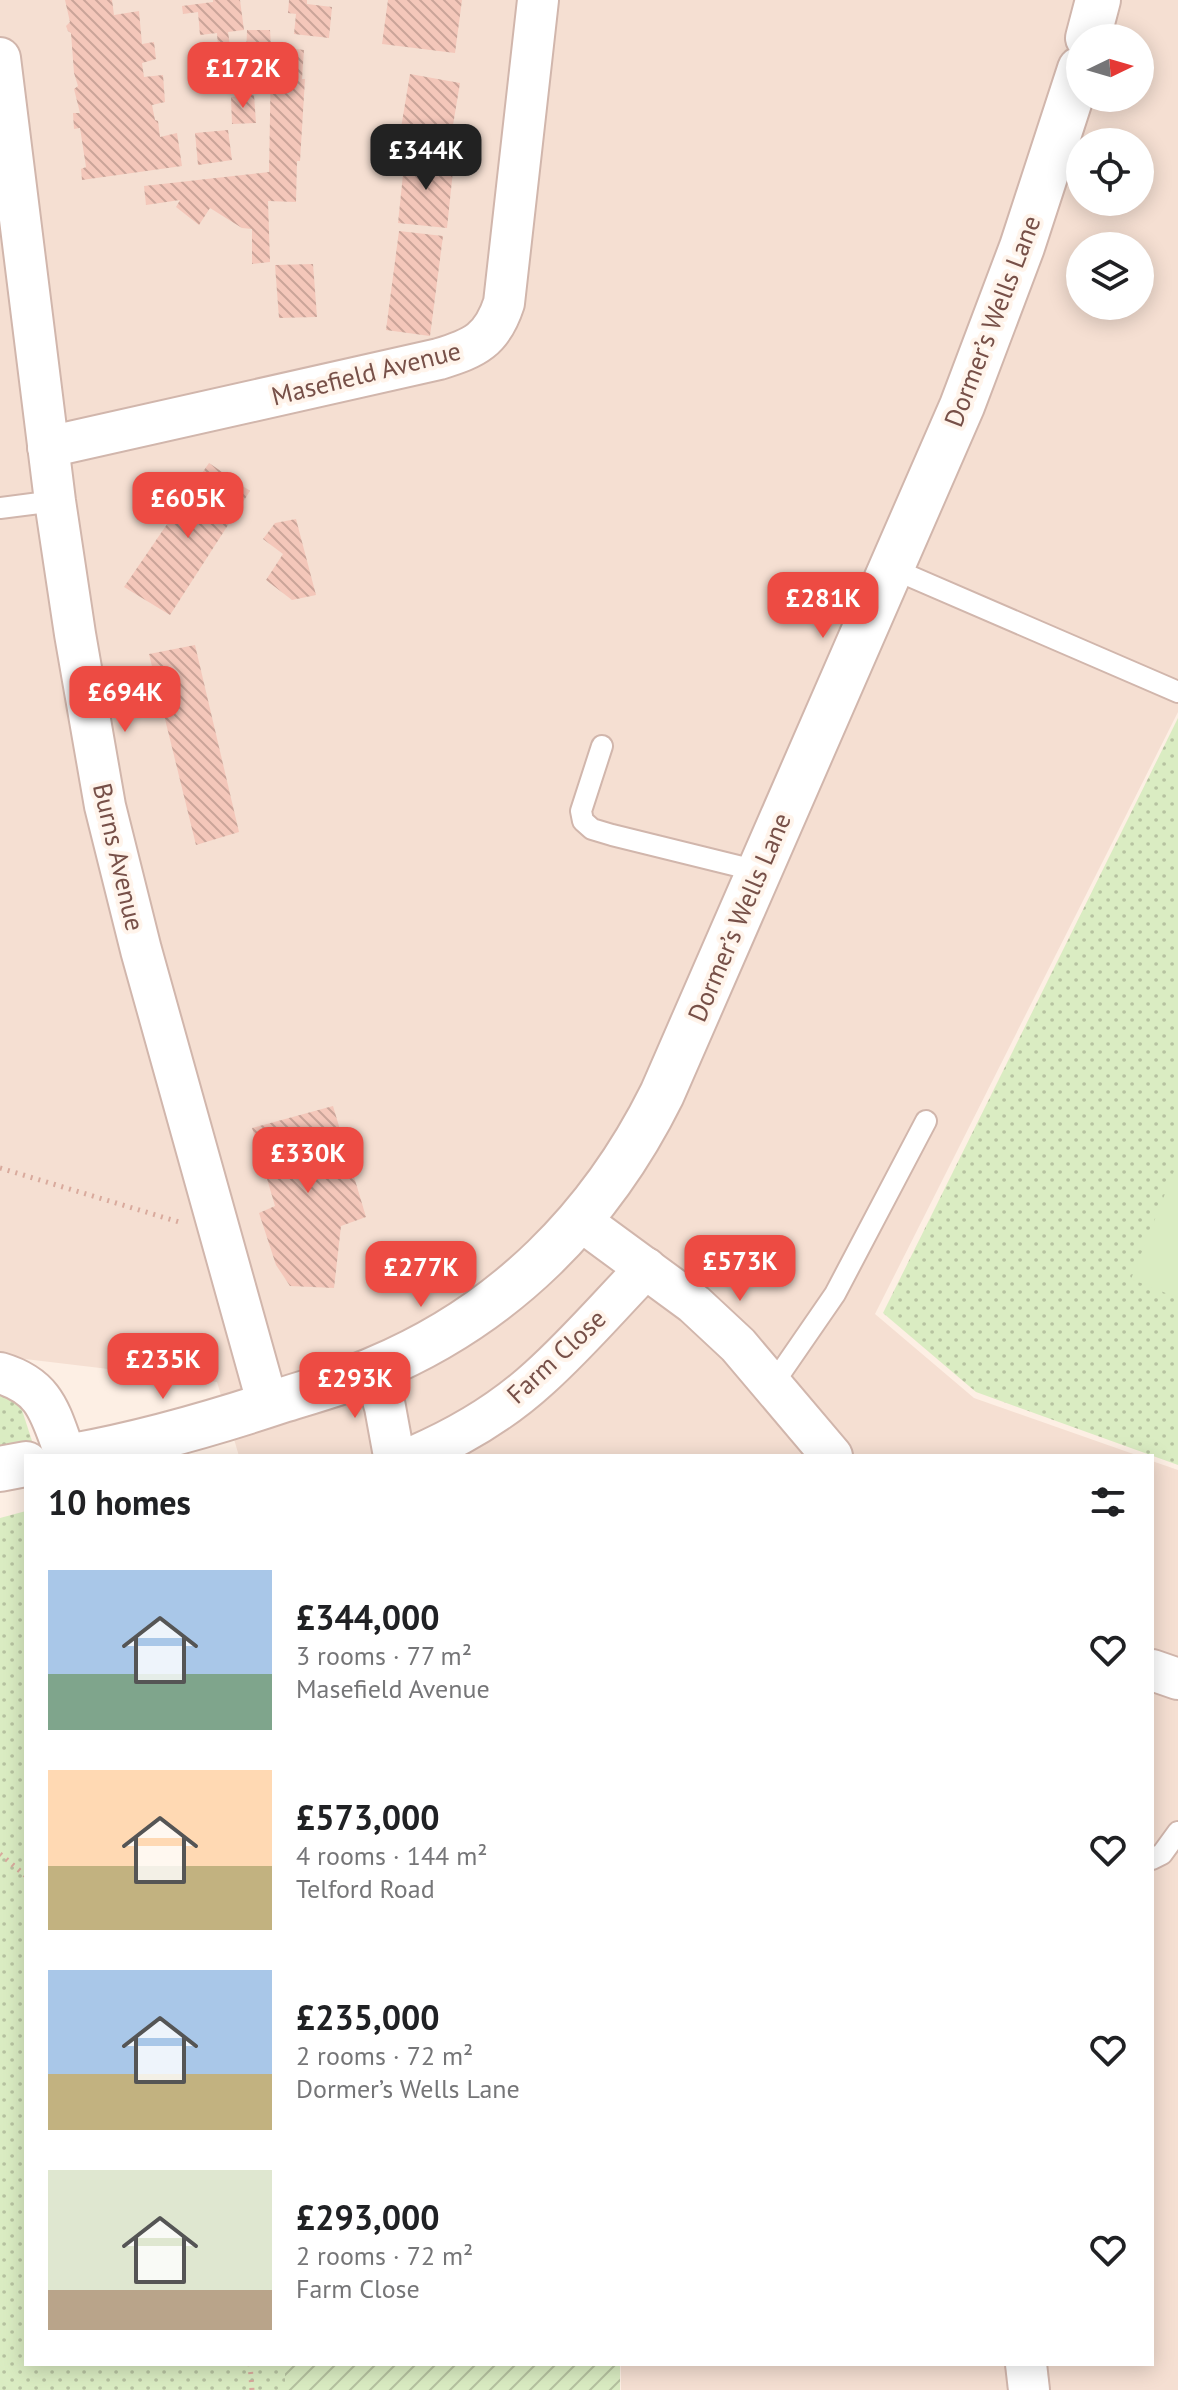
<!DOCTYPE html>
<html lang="en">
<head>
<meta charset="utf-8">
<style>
  :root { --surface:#fff; --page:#f6f6f6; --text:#202124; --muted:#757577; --accent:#ed4b43 }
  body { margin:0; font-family:"PT Sans",sans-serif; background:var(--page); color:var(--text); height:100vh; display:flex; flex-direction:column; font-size:30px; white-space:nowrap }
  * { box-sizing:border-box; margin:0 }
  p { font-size:26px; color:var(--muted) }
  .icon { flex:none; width:44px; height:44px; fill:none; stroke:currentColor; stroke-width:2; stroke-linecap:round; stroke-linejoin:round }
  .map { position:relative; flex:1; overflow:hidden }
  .drawer { position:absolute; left:24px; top:1454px; width:1130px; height:912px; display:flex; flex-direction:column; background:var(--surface); border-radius:0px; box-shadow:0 4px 20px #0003 }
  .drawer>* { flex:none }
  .needle { width:52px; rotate:85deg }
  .fabs { position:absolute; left:1066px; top:24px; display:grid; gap:16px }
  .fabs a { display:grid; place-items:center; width:88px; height:88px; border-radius:50%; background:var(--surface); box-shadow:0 4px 20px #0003; font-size:40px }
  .price { position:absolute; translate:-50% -68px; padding:0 18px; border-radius:16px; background:var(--accent); color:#fff; font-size:26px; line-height:52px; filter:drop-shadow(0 2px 4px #0008) }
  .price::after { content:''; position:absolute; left:50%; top:48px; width:24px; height:18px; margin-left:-12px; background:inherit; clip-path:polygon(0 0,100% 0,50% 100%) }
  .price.current { background:#222; color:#fff }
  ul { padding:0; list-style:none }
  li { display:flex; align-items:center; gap:24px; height:200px; padding:0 24px }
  li span { display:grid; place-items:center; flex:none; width:224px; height:160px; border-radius:0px; color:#555 }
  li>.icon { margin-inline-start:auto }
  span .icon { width:96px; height:96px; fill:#fffc; stroke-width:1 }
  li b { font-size:34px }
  h2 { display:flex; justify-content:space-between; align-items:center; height:96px; padding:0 24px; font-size:34px }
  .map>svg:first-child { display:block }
  .residential { fill:#f5dfd2; fill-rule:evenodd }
  .grass { fill:url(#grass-dots) }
  .garden { fill:url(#garden-furrows) }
  .pitch { fill:#daecc2 }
  .building { fill:url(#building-back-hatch) }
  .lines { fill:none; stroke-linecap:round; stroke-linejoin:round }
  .service-casing { stroke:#d1b6ac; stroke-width:24 }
  .minor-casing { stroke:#d1b6ac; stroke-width:44 }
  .tertiary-casing { stroke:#d1b6ac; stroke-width:48 }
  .path { stroke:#d9aa9d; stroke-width:5; stroke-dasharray:2 6; stroke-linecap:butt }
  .service { stroke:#fff; stroke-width:20 }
  .minor { stroke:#fff; stroke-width:40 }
  .tertiary { stroke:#fff; stroke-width:44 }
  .labels { text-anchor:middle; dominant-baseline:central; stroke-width:8; stroke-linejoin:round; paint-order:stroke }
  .street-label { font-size:26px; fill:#775048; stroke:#fff4eb }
</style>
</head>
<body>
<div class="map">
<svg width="1178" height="2390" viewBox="0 0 1178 2390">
  <defs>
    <pattern id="grass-dots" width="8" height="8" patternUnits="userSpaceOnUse" patternTransform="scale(2)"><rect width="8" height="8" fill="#daecc2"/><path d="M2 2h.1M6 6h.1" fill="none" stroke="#b6c2a0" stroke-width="1.8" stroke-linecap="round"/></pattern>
    <pattern id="garden-furrows" width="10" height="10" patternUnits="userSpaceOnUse" patternTransform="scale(2)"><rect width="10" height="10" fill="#daecc2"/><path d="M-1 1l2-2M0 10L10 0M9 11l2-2" fill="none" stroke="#b6c2a0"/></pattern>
    <pattern id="building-back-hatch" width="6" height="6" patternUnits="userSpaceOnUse" patternTransform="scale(2)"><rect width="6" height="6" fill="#f4c7ba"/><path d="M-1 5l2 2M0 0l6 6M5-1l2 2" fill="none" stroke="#caa499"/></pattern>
  </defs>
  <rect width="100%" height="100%" fill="#fdefe4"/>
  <g class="residential">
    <path d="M0,0H1178V712L875,1314L974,1398L1139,1456H239L217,1382L0,1356ZM1080,38H1140V98H1080ZM1080,142H1140V202H1080ZM1080,246H1140V306H1080Z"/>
    <polygon points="1152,1461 1178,1470 1178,2390 621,2390 621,2364 1152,2364"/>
  </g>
  <g class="grass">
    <polygon points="1178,718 1178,1465 976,1392 883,1313"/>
    <polygon points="0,1386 22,1410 32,1441 0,1446"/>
    <polygon points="26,1511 26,2364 285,2364 285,2390 0,2390 0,1518"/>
  </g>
  <rect class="garden" x="285" y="2364" width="335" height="26"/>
  <polygon class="pitch" points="1178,1161 1178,1298 1131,1279"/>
  <g class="building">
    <polygon points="65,0 112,0 114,15 139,11 142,44 154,42 156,59 142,63 144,77 163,75 165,102 152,105 155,120 158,121 160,137 177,133 182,166 82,180 81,169 86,167 80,128 74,129 73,113 80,113 74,89 78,86 74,73 71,33 68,31 66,26 70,22"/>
    <polygon points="213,0 240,0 244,30 228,32 230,46 218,48 217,33 200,35 198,12 183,14 182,6 213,2"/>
    <polygon points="289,0 307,0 307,4 332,7 329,38 294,34 296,14 288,13"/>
    <polygon points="388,0 462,0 455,53 382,44"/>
    <polygon points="247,30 270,30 271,46 304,50 302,79 305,79 300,161 297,161 296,202 268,201 270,262 252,264 252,229 242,228 210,208 199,225 176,207 180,200 146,205 144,186 269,172 271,59 246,59"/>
    <polygon points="410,74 460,83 448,155 398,146"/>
    <polygon points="254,95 256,123 232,124 231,97"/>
    <polygon points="228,130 232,160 198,165 195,133"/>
    <polygon points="405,155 454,161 447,228 398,223"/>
    <polygon points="399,231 443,236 430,336 386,330"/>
    <polygon points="313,264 317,317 279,318 275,265"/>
    <polygon points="209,463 250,491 170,615 124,587"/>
    <polygon points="296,519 316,595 292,600 266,580 283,554 263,539 275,523"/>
    <polygon points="195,645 239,832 196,845 149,654"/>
    <polygon points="333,1106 366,1217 341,1226 334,1288 290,1286 276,1265 259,1213 275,1206 252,1128"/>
  </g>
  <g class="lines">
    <defs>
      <g id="service">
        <polyline points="0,508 55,501"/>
        <polyline points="891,568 1178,692"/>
        <polyline points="602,746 581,811 583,821 592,829 612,835 758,871"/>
        <polyline points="773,1384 835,1294 926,1121"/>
        <polyline points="1152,1859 1162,1854 1178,1832"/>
      </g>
      <g id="minor">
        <polyline points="0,58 55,501 75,634 105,806 141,950 268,1405"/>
        <path d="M48,447L439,359C475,348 492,340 504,303L538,0"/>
        <polyline points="581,1221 694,1304 738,1345 832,1456"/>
        <polyline points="374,1370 385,1407 394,1456"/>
        <path d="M0,1373C47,1387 50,1414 66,1456"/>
        <path d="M415,1456C459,1437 504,1410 539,1378C577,1344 611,1304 646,1268"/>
        <polyline points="1152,1670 1178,1679"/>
        <polyline points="1026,2364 1029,2390"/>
      </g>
      <g id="tertiary">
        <polyline points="1088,38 1098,0"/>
        <path d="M73,1456C145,1443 214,1423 283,1400C314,1390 346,1382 375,1369C504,1315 600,1219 662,1094L962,406L1022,247L1080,69"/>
        <polyline points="0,1469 26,1464"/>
      </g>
    </defs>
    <use href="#service" class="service-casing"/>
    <use href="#minor" class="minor-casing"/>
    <use href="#tertiary" class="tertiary-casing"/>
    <g class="path">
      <polyline points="0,1168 179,1222"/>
      <polyline points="0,1854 26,1876"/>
      <polyline points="250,2364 252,2390"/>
    </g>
    <use href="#service" class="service"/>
    <use href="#minor" class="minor"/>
    <use href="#tertiary" class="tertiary"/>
  </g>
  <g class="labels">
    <g class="street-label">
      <text transform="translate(992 321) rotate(-69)">Dormer’s Wells Lane</text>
      <text transform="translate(366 373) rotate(-14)">Masefield Avenue</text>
      <text transform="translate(119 857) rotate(77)">Burns Avenue</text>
      <text transform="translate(739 917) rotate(-67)">Dormer’s Wells Lane</text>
      <text transform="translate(556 1356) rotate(-43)">Farm Close</text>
    </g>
  </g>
</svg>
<div class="fabs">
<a><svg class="needle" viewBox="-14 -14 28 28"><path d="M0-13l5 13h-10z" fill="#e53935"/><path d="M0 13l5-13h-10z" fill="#757577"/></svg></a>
<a><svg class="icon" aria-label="locate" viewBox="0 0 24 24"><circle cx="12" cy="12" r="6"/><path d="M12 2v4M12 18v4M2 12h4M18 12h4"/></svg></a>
<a><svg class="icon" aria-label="layers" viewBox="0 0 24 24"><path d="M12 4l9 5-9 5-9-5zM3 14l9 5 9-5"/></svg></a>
</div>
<b class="price" style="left:243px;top:110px">£172K</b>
<b class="price current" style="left:426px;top:192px">£344K</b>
<b class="price" style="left:188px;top:540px">£605K</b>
<b class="price" style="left:823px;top:640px">£281K</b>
<b class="price" style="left:125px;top:734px">£694K</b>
<b class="price" style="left:308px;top:1195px">£330K</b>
<b class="price" style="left:740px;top:1303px">£573K</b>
<b class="price" style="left:421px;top:1309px">£277K</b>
<b class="price" style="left:163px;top:1401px">£235K</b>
<b class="price" style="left:355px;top:1420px">£293K</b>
<section class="drawer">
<h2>10 homes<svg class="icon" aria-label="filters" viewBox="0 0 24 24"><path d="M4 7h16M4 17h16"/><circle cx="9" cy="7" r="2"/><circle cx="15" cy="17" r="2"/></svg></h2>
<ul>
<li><span style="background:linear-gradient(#a9c7e8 65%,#7fa58c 0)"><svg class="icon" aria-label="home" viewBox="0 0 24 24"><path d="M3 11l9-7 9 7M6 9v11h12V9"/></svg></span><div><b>£344,000</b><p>3 rooms · 77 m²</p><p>Masefield Avenue</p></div><svg class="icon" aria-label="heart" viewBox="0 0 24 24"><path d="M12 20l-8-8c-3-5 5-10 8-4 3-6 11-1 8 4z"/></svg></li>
<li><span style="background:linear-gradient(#ffd9b3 60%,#c2b280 0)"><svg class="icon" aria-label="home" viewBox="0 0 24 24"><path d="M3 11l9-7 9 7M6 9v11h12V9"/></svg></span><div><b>£573,000</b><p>4 rooms · 144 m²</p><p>Telford Road</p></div><svg class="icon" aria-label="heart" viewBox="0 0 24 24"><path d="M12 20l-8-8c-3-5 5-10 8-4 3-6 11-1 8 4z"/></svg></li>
<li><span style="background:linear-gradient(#a9c7e8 65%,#c2b280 0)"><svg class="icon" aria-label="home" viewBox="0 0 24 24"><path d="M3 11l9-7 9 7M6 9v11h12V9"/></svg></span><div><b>£235,000</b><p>2 rooms · 72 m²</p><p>Dormer’s Wells Lane</p></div><svg class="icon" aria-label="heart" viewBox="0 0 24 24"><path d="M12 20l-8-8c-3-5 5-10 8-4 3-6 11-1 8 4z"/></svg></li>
<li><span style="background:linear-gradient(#dfe7d0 75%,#b9a48a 0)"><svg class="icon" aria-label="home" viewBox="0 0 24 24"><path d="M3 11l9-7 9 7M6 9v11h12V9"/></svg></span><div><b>£293,000</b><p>2 rooms · 72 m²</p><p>Farm Close</p></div><svg class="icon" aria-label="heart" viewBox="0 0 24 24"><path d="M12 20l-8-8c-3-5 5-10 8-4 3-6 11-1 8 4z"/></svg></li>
</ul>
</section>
</div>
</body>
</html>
